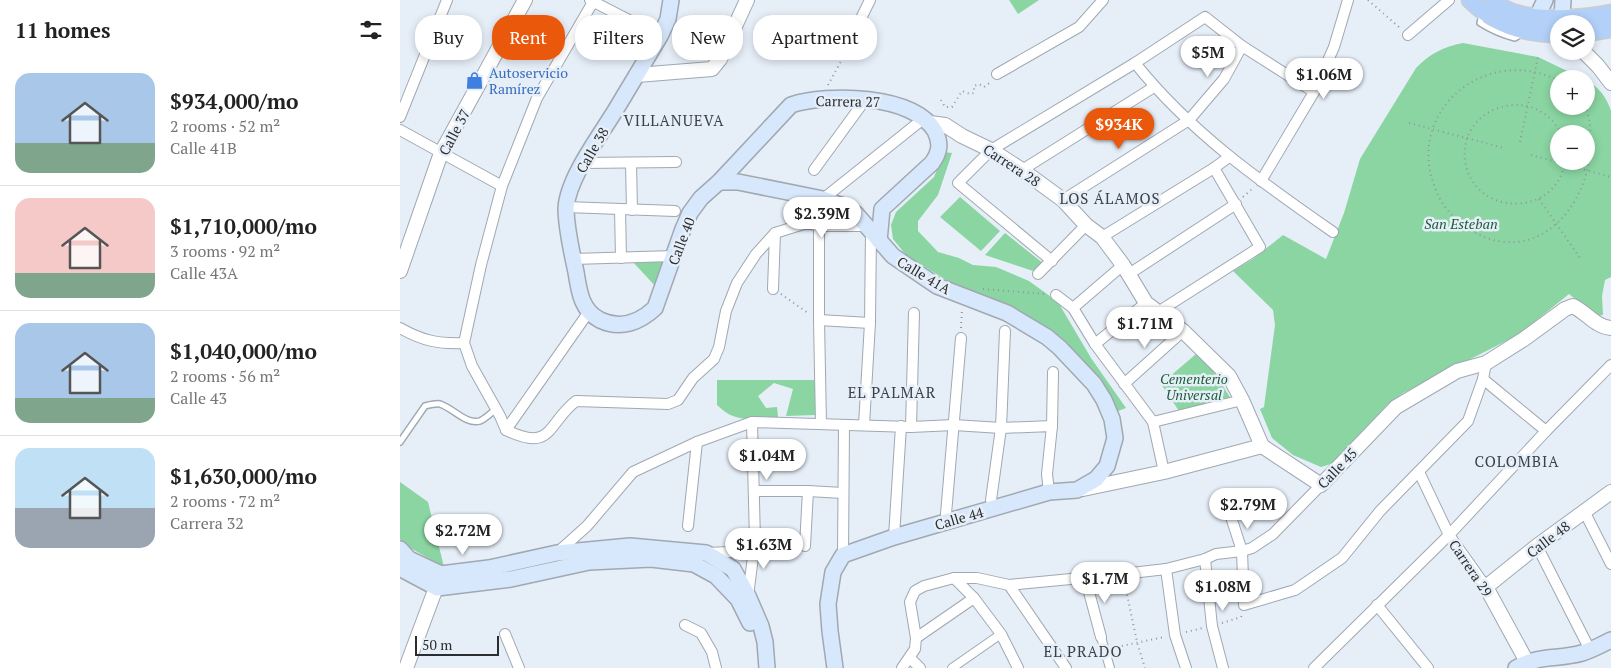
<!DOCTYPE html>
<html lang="en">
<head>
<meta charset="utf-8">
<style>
  :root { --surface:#fff; --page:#f2f2f2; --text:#222; --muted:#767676; --line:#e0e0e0; --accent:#ea580c }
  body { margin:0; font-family:"PT Serif",serif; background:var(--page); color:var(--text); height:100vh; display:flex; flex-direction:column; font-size:19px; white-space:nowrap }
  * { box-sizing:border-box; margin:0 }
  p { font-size:16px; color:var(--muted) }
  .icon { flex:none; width:28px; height:28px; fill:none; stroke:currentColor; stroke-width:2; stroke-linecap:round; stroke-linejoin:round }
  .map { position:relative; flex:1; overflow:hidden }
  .sheet { display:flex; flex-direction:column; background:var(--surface); width:400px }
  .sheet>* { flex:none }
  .guide { position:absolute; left:15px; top:15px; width:475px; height:45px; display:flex; gap:10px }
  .controls { position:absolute; left:1150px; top:15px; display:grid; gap:10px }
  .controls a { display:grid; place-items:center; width:45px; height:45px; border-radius:50%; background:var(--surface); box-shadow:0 2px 8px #0003; font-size:25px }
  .scale { position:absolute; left:15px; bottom:12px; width:84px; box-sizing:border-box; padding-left:5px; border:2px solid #2a2e31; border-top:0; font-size:14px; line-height:18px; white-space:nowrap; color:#2a2e31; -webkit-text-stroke:4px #e6eef8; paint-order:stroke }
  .price { position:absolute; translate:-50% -42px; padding:0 11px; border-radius:18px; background:#fff; color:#222; font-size:16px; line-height:32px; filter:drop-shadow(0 1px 2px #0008) }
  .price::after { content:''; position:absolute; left:50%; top:30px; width:15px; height:11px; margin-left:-8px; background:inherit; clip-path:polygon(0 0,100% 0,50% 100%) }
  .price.on { background:var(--accent); color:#fff }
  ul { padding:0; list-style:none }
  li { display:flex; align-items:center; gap:15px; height:125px; padding:0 15px }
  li+li { border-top:1px solid var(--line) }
  li span { display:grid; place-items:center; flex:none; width:140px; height:100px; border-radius:15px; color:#555 }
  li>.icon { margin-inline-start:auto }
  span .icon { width:60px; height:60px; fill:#fffc; stroke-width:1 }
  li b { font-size:21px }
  h2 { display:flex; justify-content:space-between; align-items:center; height:60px; padding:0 15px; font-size:21px }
  .pill { padding:0 18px; border-radius:20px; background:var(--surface); box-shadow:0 2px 8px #0003; font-size:18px; line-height:45px }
  .pill.on { background:var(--accent); color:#fff }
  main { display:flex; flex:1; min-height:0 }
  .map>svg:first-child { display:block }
  .green { fill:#8ad5a2; fill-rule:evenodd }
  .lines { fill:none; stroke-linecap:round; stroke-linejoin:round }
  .service-casing { stroke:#a0a8b1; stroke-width:8 }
  .pedestrian-casing { stroke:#a0a8b1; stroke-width:10 }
  .minor-casing { stroke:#a0a8b1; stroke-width:12 }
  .tertiary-casing { stroke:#a0a8b1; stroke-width:16 }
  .secondary-casing { stroke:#a0a8b1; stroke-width:18 }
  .primary-casing { stroke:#cccdce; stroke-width:19 }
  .path { stroke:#90969d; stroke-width:2; stroke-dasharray:1 4; stroke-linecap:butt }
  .service { stroke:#fff; stroke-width:5 }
  .pedestrian { stroke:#fff; stroke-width:8 }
  .minor { stroke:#fff; stroke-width:10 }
  .tertiary { stroke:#fff; stroke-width:14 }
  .secondary { stroke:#d8e8fc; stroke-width:15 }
  .primary { stroke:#b2d0f8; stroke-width:16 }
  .labels { text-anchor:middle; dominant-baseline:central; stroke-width:5; stroke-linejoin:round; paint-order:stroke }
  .shop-label { font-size:14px; fill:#366cbe; stroke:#e6eef8; text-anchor:start }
  .street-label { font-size:14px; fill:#2a2e31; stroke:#e6eef8 }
  .park-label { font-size:14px; font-style:italic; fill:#1c5d37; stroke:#e6eef8 }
  .neighbourhood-label { font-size:15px; letter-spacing:1px; fill:#3a4148; stroke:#e6eef8 }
</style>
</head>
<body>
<main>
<section class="sheet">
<h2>11 homes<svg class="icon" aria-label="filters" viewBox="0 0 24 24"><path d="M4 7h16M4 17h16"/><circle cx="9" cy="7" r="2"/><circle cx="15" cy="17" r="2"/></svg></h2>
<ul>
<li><span style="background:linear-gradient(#a9c7e8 70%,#7fa58c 0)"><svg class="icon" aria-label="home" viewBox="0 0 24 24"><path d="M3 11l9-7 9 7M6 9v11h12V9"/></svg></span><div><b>$934,000/mo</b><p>2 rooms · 52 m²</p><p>Calle 41B</p></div></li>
<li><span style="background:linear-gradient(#f6c9c9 75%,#7fa58c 0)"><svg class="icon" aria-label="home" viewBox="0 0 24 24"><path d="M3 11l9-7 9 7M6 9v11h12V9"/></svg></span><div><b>$1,710,000/mo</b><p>3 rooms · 92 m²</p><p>Calle 43A</p></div></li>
<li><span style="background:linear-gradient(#a9c7e8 75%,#7fa58c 0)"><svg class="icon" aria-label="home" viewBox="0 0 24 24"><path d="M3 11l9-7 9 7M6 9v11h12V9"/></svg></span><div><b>$1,040,000/mo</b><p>2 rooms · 56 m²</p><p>Calle 43</p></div></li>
<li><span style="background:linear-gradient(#bfe0f5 60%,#9aa5b1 0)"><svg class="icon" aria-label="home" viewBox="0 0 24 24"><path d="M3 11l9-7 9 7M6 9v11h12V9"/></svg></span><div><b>$1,630,000/mo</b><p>2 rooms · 72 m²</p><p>Carrera 32</p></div></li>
</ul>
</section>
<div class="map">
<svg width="1211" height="668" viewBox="0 0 1211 668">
  <rect width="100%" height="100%" fill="#e6eef8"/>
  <g class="green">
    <polygon points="609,0 639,0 618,14"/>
    <path d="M1063,43L1138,57L1184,79H1159V106H1186V80C1199,87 1207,98 1211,111V277L1205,280L1202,296L1203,315L1196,316L1169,294L1118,335L1003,393L988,404L931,464L921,467L893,455L872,438L860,409L864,407L875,325L873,310L833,271L853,259L883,235L926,259L944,213L960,159L1016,68C1031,53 1043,47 1063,43ZM1159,134H1186V161H1159Z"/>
    <polygon points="544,152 552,153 538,195 518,221 518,231 538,252 559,258 573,265 596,267 629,281 658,302 691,358 726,408 718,411 701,382 610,308 590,298 570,295 506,255 493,239 491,225 496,212 534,177"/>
    <polygon points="560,197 600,231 581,251 540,217"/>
    <polygon points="605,233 644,264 633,271 585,255"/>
    <polygon points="263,257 258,289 232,261"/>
    <polygon points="796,354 811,367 831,399 781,414 761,384"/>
    <path d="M317,380H415V415L386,416L393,389L374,383L358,396L366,408L377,407L378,417C353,419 336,424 317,405Z"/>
    <polygon points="0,482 28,502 44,567 5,545 0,539"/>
  </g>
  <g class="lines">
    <defs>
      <g id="service">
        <path d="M1082,15L1080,23C1091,30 1102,35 1115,38L1121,34"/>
        <path d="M0,442L25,406C29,405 36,403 40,404C53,408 66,425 80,421C85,419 91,413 96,409"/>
      </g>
      <g id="pedestrian">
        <polyline points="701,637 710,668"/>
        <polyline points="552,668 601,634"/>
      </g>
      <g id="minor">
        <polyline points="190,0 260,36"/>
        <polyline points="1008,35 1049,0"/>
        <polyline points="448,45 470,0"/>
        <path d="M735,63C790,132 861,182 933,232"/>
        <polyline points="597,74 679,27 703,0"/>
        <polyline points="0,117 47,0"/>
        <polyline points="0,130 102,186"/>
        <polyline points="182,163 276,162"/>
        <polyline points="231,163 232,210"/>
        <polyline points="414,170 465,100"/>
        <polyline points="622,170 754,87"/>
        <polyline points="861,181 914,92 934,47 948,0"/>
        <polyline points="423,199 523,119"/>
        <polyline points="663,200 789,120 824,79 842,46"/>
        <polyline points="166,207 275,211"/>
        <polyline points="220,209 221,258"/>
        <polyline points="419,226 419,320 421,424"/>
        <polyline points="702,237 814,168 829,157"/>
        <polyline points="173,259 274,256"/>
        <polyline points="652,261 558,183 591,150 735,63 805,17 842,46 914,92"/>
        <polyline points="638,274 686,225"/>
        <polyline points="729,274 836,204"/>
        <polyline points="373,289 375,233"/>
        <polyline points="656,295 673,308 695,344 753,422 764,472"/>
        <polyline points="673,308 723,265"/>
        <polyline points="758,312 860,247 814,168"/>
        <polyline points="419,320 470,323"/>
        <path d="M0,328C23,341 38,344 64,343"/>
        <polyline points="695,344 746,303"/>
        <polyline points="1086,363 1083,379 1146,431"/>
        <polyline points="724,384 783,331"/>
        <polyline points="753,422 842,400"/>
        <polyline points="464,425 470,323 471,231"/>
        <polyline points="652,426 653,372"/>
        <polyline points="511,427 514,313"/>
        <path d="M106,430C153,453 147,423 176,401L268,404L278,400L293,378L314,359L319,347L326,311L337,283L356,254L375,233L407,223L419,226H466"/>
        <polyline points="106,430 100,416 72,366 64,343 81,265 102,186 137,98 193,2"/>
        <polyline points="106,430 188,313"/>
        <polyline points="1019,472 1049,535 1086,587"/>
        <polyline points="354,491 408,491 443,493"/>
        <polyline points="591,500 601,428 605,331"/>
        <polyline points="1184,511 1211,564"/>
        <polyline points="546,514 561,338"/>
        <polyline points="831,517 842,551 844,605 895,590 942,558 980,511 1068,421 1083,379"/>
        <polyline points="288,526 297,442"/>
        <polyline points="494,537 501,426"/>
        <polyline points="405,546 408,491"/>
        <polyline points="1137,546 1190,650"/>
        <polyline points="158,552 187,526 233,472 297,442 352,422 511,427 554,425 601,428 652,426 647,474 649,492"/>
        <polyline points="306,553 330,552 355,541"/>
        <polyline points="443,555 444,425"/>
        <polyline points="805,559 812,626 823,668"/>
        <polyline points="766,569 775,635 786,668"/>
        <polyline points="685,577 701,637"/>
        <polyline points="554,578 574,598 601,634 618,668"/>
        <polyline points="609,585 666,668"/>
        <polyline points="348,596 355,541 352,422"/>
        <polyline points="977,605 1028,668"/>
        <polyline points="285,625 301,633 312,652 316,668"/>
        <polyline points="105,634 119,668"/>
        <polyline points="516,638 574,598"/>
        <polyline points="510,658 520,668"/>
        <polyline points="502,668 515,649 516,638 510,602 515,591 524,586 554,578 577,578 609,585 723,574 766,569 805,559 816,554 842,551 852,548 873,534 921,485"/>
        <polyline points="914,668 1049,535 1146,431 1211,365"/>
      </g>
      <g id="tertiary">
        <polyline points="1183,51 1198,66 1211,83"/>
        <polyline points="237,75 312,69 320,59 347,0"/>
        <path d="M530,123L545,125L562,136L591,150L622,170L663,200L686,225L702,237L723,265L746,303L783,331L829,376L842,400L862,446L921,485L996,407L1057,371L1086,363L1124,339L1165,309L1173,306C1187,313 1196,327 1211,328"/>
        <polyline points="0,271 41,153 125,0"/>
        <polyline points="683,489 764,472 862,446"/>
        <polyline points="1127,662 1086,587 1137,546 1211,492"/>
        <polyline points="6,668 40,577"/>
      </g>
      <g id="secondary">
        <path d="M271,0L268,19L260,36C245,61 230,86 215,111C199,137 168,178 166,208C166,228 172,253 176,272C179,291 181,310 200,320C221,330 240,322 255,308L283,229L290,213L301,198L319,182L391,105C427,93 513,94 535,131C541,143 540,152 532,163L482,209L479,241"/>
        <polyline points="1163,0 1162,18 1165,24"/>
        <polyline points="1132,27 1145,0"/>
        <polyline points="319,182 338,182 423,199 443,206 456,214 493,256 537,286 607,313 647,337 660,348 694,384 704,400 712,419 715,438 707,466 696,479 677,490 649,492 494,537 443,555 433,572 428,604 430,631 435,668"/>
        <polyline points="0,549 9,559 41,574 89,568 157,553 230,546 306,553 333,569 348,596 361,626 365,642 367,668"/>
        <polyline points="0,567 5,571 37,588 111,579 189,562 251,559 294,564 316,576 338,599 350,623"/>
        <path d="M1116,668C1141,654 1157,660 1182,653C1192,650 1201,645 1211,640"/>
      </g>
      <g id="primary">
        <path d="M1070,0C1097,26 1121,33 1159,34"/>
        <path d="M1093,0C1115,25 1182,19 1211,13"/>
        <polyline points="1186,33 1211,29"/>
      </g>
    </defs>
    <use href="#service" class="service-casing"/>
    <use href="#pedestrian" class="pedestrian-casing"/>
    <use href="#minor" class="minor-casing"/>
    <use href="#tertiary" class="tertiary-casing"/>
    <use href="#secondary" class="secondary-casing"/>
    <use href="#primary" class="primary-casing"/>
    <g class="path">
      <polyline points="968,0 1000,28"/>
      <path d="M1159,81C1089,44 1006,108 1034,185C1038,198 1046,210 1056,219C1134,287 1211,193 1186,106"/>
      <polyline points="428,85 445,54"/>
      <polyline points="541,100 545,107 552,107 562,91 570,94 574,93 574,86 579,84 584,87 591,82"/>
      <polyline points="1009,123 1104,148"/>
      <path d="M1161,134C1137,83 1059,104 1065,160C1072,217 1157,219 1165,161"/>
      <polyline points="1120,142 1138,57"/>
      <polyline points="1131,155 1211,177"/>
      <polyline points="843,197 853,188"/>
      <polyline points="1139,199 1180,258"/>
      <polyline points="583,289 646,294"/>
      <polyline points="381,294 408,313"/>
      <polyline points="561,328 562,310"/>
      <polyline points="725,585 737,642 745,668"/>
      <polyline points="822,623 841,617 842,614"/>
      <polyline points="786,632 803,628"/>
      <polyline points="712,648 764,637"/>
    </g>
    <use href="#service" class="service"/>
    <use href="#pedestrian" class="pedestrian"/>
    <use href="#minor" class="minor"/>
    <use href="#tertiary" class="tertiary"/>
    <use href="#secondary" class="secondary"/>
    <use href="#primary" class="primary"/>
  </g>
  <defs>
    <symbol id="shop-bare" viewBox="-9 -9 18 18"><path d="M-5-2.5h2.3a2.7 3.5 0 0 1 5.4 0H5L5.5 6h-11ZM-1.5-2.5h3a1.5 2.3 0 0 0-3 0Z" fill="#3f7fe0" stroke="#e6eef8" stroke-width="2.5" paint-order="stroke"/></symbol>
  </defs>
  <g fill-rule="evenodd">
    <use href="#shop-bare" x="62" y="68" width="25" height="25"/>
  </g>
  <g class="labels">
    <g class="shop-label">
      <text x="89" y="72">Autoservicio<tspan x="89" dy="16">Ramírez</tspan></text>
    </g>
    <g class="street-label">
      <text transform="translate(448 101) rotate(1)">Carrera 27</text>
      <text transform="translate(54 132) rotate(-62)">Calle 37</text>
      <text transform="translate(192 150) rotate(-60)">Calle 38</text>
      <text transform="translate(612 165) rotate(33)">Carrera 28</text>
      <text transform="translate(281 241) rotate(-69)">Calle 40</text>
      <text transform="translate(524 275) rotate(31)">Calle 41A</text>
      <text transform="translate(937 468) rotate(-46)">Calle 45</text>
      <text transform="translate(559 518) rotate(-16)">Calle 44</text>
      <text transform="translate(1148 539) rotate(-37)">Calle 48</text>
      <text transform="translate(1071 568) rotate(56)">Carrera 29</text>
    </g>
    <g class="park-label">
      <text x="1061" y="223">San Esteban</text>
      <text x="794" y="378">Cementerio<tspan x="794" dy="16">Universal</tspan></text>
    </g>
    <g class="neighbourhood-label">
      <text x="274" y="120">VILLANUEVA</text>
      <text x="710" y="198">LOS ÁLAMOS</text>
      <text x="492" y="392">EL PALMAR</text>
      <text x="1117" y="461">COLOMBIA</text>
      <text x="683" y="651">EL PRADO</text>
    </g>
  </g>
</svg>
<div class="controls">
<a><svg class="icon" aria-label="layers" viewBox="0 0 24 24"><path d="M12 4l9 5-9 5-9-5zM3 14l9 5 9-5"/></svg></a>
<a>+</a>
<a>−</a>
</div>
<div class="scale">50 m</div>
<b class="price" style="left:808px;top:78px">$5M</b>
<b class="price" style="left:924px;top:100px">$1.06M</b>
<b class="price on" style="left:719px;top:150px">$934K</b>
<b class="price" style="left:422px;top:239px">$2.39M</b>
<b class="price" style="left:745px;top:349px">$1.71M</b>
<b class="price" style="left:367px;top:481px">$1.04M</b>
<b class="price" style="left:848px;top:530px">$2.79M</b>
<b class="price" style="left:63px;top:556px">$2.72M</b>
<b class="price" style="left:364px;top:570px">$1.63M</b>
<b class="price" style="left:705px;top:604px">$1.7M</b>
<b class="price" style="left:823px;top:612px">$1.08M</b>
<div class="guide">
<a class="pill">Buy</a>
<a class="pill on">Rent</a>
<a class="pill">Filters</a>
<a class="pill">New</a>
<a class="pill">Apartment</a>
</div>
</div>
</main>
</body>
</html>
